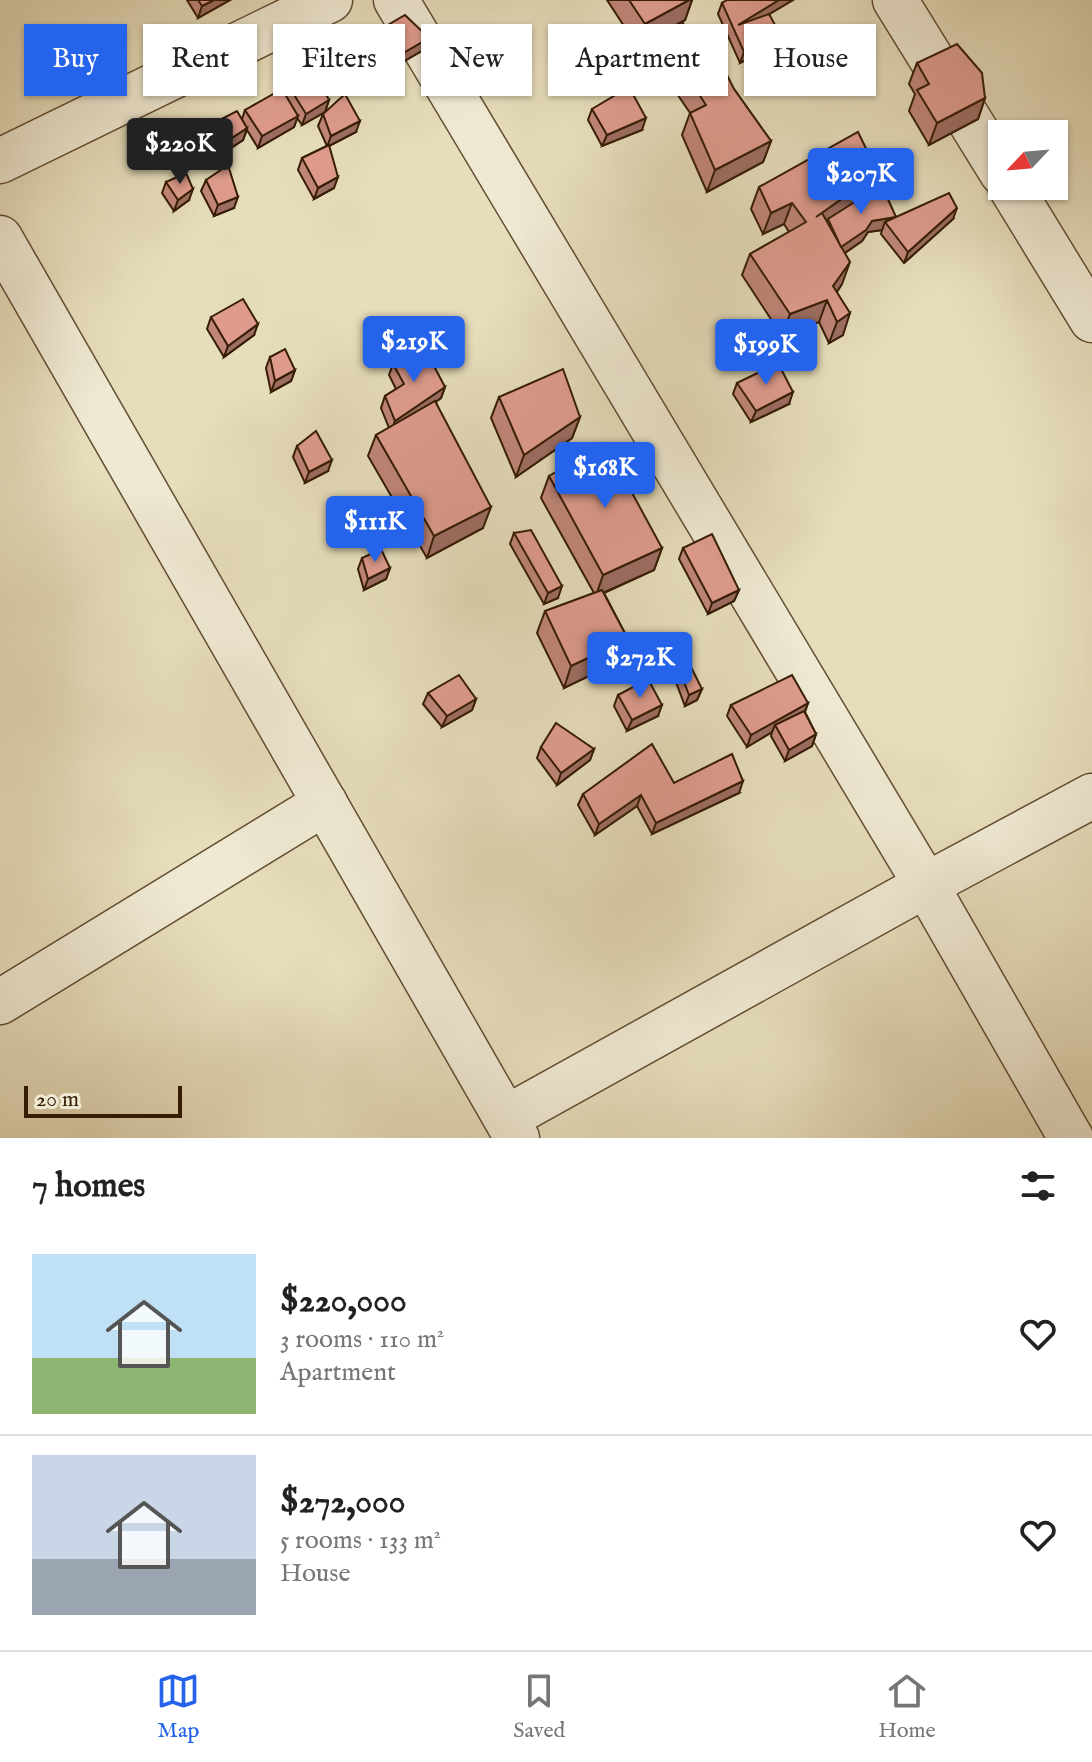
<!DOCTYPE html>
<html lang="en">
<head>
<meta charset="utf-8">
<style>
  :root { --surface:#fff; --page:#f6f6f6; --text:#222; --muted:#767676; --line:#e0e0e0; --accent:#2563eb }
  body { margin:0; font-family:"IM FELL English",serif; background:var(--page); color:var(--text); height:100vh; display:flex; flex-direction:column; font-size:30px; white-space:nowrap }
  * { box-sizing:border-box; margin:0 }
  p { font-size:26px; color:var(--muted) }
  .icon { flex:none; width:44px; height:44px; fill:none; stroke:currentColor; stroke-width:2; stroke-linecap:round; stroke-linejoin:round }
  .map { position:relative; height:1138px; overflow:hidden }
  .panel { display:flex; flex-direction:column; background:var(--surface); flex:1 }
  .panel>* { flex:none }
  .banner { position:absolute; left:24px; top:24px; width:1044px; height:72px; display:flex; gap:16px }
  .needle { width:52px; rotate:244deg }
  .tools { position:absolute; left:988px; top:120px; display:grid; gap:16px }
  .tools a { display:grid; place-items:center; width:80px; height:80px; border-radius:0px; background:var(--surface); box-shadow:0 2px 6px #0004; font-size:40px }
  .scale { position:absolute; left:24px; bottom:20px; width:158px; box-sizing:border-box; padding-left:8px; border:4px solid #361c05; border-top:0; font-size:22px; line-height:28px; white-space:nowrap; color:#361c05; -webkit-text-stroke:6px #efe9d3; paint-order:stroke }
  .price { position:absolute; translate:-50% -68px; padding:0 18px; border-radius:8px; background:var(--accent); color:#fff; font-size:26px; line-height:52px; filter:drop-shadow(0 2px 4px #0008) }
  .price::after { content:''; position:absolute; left:50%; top:48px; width:24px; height:18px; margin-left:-12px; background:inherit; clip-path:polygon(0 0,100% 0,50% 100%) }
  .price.on { background:#222; color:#fff }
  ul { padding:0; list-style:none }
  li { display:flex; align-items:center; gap:24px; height:200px; padding:0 32px }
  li+li { border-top:2px solid var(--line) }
  li span { display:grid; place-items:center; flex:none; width:224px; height:160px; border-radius:0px; color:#555 }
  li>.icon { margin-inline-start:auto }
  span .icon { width:96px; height:96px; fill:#fffc; stroke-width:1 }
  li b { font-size:34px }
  h2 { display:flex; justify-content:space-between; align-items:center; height:96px; padding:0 32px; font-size:34px }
  .chip { padding:0 28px; border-radius:0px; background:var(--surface); box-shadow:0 2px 6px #0004; font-size:28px; line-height:72px }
  .chip.on { background:var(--accent); color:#fff }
  .tab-bar { display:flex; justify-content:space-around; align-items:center; height:112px; border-top:2px solid var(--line); background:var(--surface); font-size:22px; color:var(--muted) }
  .tab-bar a { display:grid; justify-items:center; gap:4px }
  .tab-bar .on { color:var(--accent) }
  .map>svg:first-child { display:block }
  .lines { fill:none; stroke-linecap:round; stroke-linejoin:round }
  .minor-casing { stroke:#624c32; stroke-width:47 }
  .minor { stroke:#efe9d3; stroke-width:44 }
  .wall { fill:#c0867a; stroke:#361c05; stroke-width:2 }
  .shaded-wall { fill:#9c6d63; stroke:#361c05; stroke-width:2 }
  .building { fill:#df9c8e; stroke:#361c05; stroke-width:2 }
</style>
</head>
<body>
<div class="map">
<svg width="1092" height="1138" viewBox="0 0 1092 1138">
  <rect width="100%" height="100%" fill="#e6ddbb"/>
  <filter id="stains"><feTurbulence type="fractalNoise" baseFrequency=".0025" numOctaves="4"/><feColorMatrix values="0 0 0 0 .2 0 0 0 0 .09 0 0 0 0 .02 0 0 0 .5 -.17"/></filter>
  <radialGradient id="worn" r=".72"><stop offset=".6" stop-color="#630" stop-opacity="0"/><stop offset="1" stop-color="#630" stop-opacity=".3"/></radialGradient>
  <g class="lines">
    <defs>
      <g id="minor">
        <polyline points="396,0 926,885 1071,1138"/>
        <polyline points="895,0 1002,173"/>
        <polyline points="0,161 330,0"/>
        <polyline points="1010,186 1092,320"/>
        <polyline points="0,238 517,1138"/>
        <polyline points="0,1002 325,803"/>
        <polyline points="506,1118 926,885 1092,796"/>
      </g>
    </defs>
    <use href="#minor" class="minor-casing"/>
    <use href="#minor" class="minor"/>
  </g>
  <g class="wall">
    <polygon points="187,0 230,0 198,18"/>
    <polygon points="607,0 692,0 685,20 637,46"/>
    <polygon points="793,0 769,14 776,45 740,63 718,14 722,3"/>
    <polygon points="381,29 429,38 425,49 394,67 377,40"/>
    <polygon points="690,54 734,89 771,141 763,162 707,192 682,135 690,113 671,85 679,65 634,93 625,75 629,64"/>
    <polygon points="917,63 985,98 978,119 929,145 909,111 915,94 909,84"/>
    <polygon points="288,85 329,100 325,112 356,132 329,146 334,188 314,199 298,170 302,158 327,146 318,126 323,114 325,112 302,125 297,118 294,127 258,148 247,130 243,140 214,159 202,139 206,127 242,119 245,110 285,94"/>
    <polygon points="592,109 642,130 602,146 588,120"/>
    <polygon points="878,173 870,195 895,218 953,219 904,263 881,234 882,230 868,232 862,241 845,253 842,284 837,292 843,335 829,343 819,322 782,336 742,275 750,254 789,232 784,224 763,234 751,209 759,187"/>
    <polygon points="206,180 234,208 214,216 201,191"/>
    <polygon points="166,182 189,200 174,211 162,193"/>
    <polygon points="211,317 254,335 224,357 207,329"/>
    <polygon points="270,357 295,370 291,381 271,392 266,368"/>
    <polygon points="393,364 445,387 441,398 436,402 483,528 427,558 368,456 376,435 389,428 381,408 385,396 396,389 389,375"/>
    <polygon points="737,383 789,404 751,422 733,394"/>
    <polygon points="499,397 580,417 572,438 516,477 491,418"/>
    <polygon points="297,446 328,471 305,483 293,457"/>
    <polygon points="549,476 662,548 654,570 604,593 628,639 620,661 564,688 537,633 545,611 594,593 541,498"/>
    <polygon points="514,533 558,598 544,604 510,544"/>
    <polygon points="683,548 739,590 734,601 708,614 679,559"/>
    <polygon points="362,558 390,568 386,579 364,590 358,569"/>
    <polygon points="678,666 702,689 697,700 685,706 674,677"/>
    <polygon points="428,693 476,699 472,710 442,727 423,704"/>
    <polygon points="618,695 658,716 627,731 614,706"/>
    <polygon points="808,703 805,712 816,734 812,746 785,761 771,736 772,732 747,747 727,716 731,705"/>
    <polygon points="541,747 594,749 590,760 557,785 537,758"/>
    <polygon points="674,783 739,793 652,834 637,806 595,835 578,805 583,794"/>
  </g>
  <g class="shaded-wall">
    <polygon points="214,0 230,0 198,18 202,6"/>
    <polygon points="689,0 692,0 685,20 637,46 645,24"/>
    <polygon points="779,0 793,0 736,34 738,25"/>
    <polygon points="780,34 776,45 740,63 744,52"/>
    <polygon points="429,38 425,49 394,67 398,56"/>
    <polygon points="693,47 688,59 634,93 639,81"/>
    <polygon points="985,98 978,119 929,145 937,123"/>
    <polygon points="329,100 325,112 302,125 306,114"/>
    <polygon points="298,116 294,127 258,148 262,136"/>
    <polygon points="646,118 642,130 602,146 607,135"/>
    <polygon points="360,121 356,132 327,147 331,136"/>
    <polygon points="247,128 243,140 214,159 218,147"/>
    <polygon points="771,141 763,162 707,192 715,170"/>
    <polygon points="878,173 870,195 828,219 825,226 816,217"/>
    <polygon points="338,177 334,188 314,199 318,188"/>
    <polygon points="193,189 189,200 174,211 178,200"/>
    <polygon points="238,197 234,208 214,216 218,205"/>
    <polygon points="792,203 784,224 763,234 771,213"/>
    <polygon points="957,208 953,219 904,263 908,252"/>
    <polygon points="896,217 885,222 882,230 868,232 862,241 836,259 840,248 872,221"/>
    <polygon points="850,262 842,284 828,304 833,286"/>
    <polygon points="827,300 819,322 782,336 790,314"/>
    <polygon points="850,313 843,335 829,343 837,322"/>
    <polygon points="258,324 254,335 224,357 228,346"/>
    <polygon points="295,370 291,381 271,392 275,381"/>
    <polygon points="445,387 441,398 391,432 395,421"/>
    <polygon points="793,392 789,404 751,422 756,411"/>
    <polygon points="580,417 572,438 516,477 524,455"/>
    <polygon points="332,460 328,471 305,483 309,472"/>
    <polygon points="491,507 483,528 427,558 434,536"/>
    <polygon points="662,548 654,570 596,596 603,575"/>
    <polygon points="390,568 386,579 364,590 368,579"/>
    <polygon points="562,586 558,598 544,604 548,593"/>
    <polygon points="739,590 734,601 708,614 712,603"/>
    <polygon points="628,639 620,661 564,688 571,666"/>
    <polygon points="702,689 697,700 685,706 689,695"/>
    <polygon points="476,699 472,710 442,727 447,716"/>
    <polygon points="808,703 804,714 775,725 772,732 747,747 751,735"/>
    <polygon points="662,705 658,716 627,731 632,720"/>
    <polygon points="816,734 812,746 785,761 789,750"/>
    <polygon points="594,749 590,760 557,785 561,773"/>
    <polygon points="743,781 739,793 652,834 656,823"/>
    <polygon points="641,795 637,806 595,835 599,824"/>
  </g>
  <g class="building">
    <polygon points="198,0 214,0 202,6"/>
    <polygon points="629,0 689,0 645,24"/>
    <polygon points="727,0 779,0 738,25 769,14 780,34 744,52 722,3"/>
    <polygon points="405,15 429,38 398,56 381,29"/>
    <polygon points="683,23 693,47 639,81 629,64"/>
    <polygon points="709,39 734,89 771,141 715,170 690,113 706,105 679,63"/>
    <polygon points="957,44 982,73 985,98 937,123 917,90 929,84 917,63"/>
    <polygon points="314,71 329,100 306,114 288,85"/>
    <polygon points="629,87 646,118 607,135 592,109"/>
    <polygon points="282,89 298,116 262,136 245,110"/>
    <polygon points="345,94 360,121 331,136 323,114"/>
    <polygon points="237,111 247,128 218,147 206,127"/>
    <polygon points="858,132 878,173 816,217 822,213 850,262 833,286 850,313 837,322 827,300 790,314 750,254 806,222 792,203 771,213 759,187"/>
    <polygon points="329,145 338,177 318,188 302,158"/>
    <polygon points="228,165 238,197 218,205 206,180"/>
    <polygon points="186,173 193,189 178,200 166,182"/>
    <polygon points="883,188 896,217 872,221 866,230 841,247 828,219 853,203"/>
    <polygon points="949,193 957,208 908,252 885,222"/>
    <polygon points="243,299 258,324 228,346 211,317"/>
    <polygon points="285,349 295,370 275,381 270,357"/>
    <polygon points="420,349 434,366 445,387 395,421 385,396 404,384 393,364"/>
    <polygon points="778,363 793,392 756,411 737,383"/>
    <polygon points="563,369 580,417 524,455 499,397"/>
    <polygon points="435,401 491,507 434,536 376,435"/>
    <polygon points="316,431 332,460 309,472 297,446"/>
    <polygon points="605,443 662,548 603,575 549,476"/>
    <polygon points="531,530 562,586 548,593 514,533"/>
    <polygon points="712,534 739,590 712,603 683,548"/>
    <polygon points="381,549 390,568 368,579 362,558"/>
    <polygon points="602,590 628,639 571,666 545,611"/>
    <polygon points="688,661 702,689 689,695 678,666"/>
    <polygon points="459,675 476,699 447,716 428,693"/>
    <polygon points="792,675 808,703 751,735 731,705"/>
    <polygon points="648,679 662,705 632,720 618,695"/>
    <polygon points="804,711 816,734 789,750 775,725"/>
    <polygon points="556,723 594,749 561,773 541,747"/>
    <polygon points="652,744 674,783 732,754 743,781 656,823 641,795 599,824 583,794"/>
  </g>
  <rect width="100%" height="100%" filter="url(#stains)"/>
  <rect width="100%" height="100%" fill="url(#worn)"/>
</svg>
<div class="tools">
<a><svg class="needle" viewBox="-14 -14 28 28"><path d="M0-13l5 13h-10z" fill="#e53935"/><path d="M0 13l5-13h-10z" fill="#767676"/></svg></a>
</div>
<div class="scale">20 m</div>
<b class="price on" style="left:180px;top:186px">$220K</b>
<b class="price" style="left:861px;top:216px">$207K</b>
<b class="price" style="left:414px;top:384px">$219K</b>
<b class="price" style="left:766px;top:387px">$199K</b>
<b class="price" style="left:605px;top:510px">$168K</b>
<b class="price" style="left:375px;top:564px">$111K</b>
<b class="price" style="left:640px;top:700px">$272K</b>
<div class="banner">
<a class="chip on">Buy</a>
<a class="chip">Rent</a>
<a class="chip">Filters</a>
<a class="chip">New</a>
<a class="chip">Apartment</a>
<a class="chip">House</a>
</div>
</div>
<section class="panel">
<h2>7 homes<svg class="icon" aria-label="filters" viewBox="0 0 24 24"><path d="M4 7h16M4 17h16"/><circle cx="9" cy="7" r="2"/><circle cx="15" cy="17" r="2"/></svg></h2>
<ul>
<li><span style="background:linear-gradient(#bfe0f5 65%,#8fb573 0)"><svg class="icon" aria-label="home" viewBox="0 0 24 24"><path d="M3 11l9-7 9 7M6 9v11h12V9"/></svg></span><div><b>$220,000</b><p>3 rooms · 110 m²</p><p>Apartment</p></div><svg class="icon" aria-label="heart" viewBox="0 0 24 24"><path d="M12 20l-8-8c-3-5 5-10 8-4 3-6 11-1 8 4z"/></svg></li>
<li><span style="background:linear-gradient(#c9d6e8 65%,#9aa5b1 0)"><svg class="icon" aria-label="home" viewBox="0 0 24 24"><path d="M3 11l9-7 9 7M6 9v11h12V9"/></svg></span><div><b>$272,000</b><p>5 rooms · 133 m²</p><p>House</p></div><svg class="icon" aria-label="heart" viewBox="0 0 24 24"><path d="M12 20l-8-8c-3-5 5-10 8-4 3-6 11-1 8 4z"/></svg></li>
</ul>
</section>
<nav class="tab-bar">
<a class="on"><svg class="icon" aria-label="map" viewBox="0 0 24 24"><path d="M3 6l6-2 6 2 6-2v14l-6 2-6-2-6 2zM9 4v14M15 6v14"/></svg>Map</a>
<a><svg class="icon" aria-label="saved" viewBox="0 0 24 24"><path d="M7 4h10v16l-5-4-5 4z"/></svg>Saved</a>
<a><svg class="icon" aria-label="home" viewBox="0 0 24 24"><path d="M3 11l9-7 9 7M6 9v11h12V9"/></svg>Home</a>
</nav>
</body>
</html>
